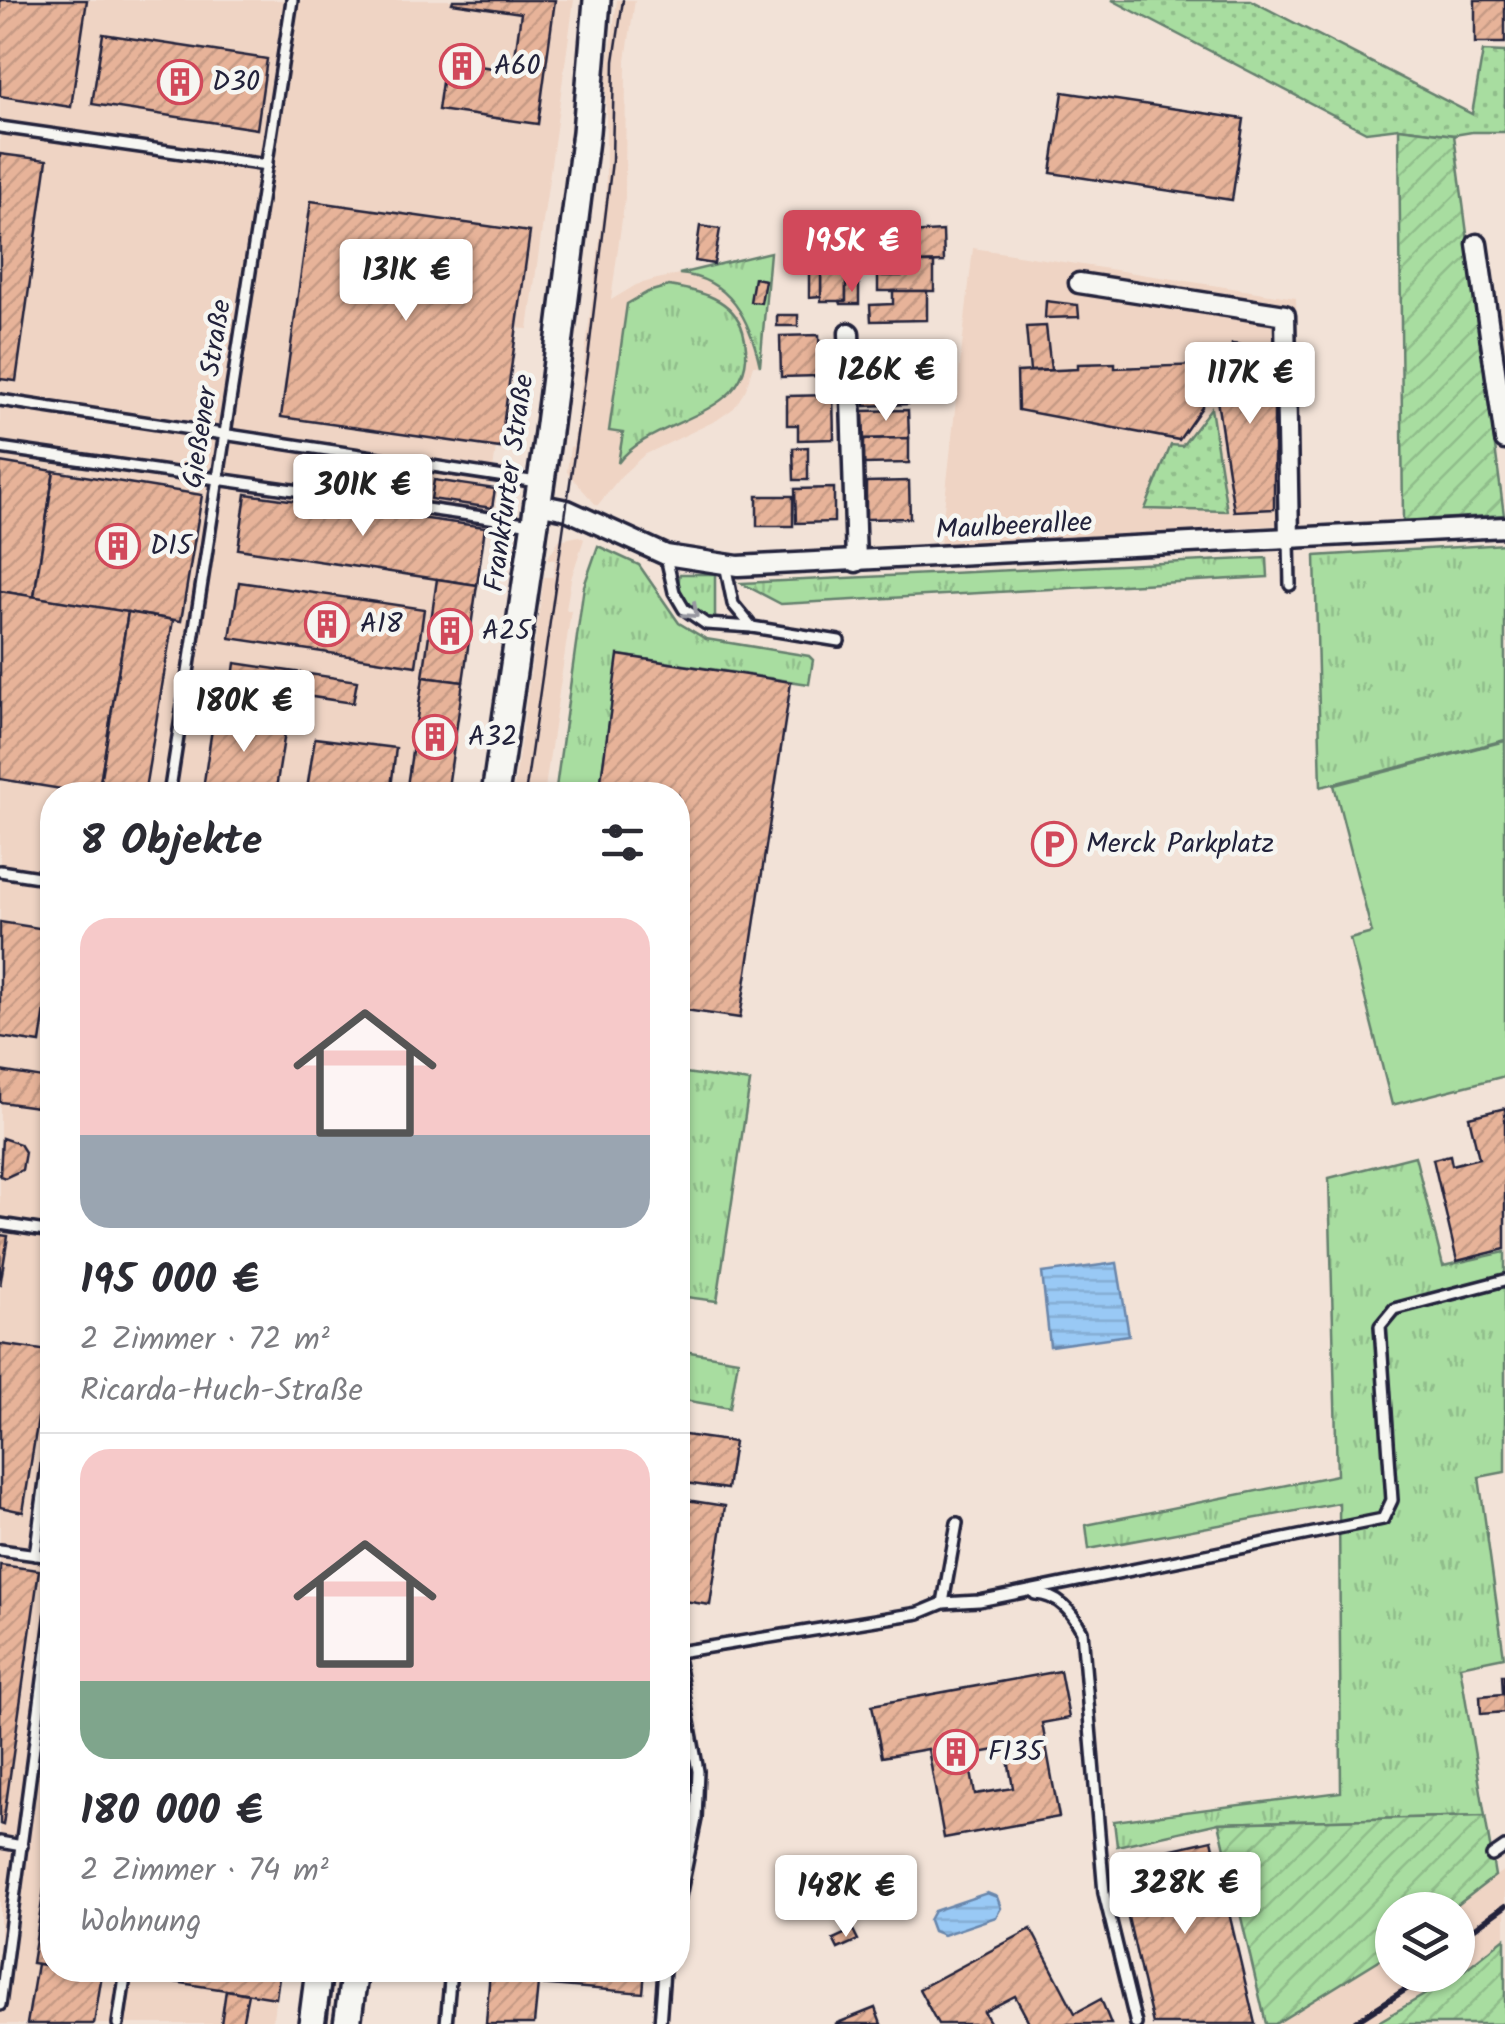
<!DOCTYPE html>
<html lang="de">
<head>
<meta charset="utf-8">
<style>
  :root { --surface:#fff; --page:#f2f2f3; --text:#2b2b33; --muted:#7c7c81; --line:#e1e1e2; --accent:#d1495b }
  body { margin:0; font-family:Kalam,sans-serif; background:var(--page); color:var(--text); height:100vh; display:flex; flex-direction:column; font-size:38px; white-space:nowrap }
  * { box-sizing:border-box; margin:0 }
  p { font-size:32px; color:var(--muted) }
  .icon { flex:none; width:55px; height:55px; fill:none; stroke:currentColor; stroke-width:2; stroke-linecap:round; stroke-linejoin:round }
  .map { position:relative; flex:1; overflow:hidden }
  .drawer { position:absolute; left:40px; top:782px; width:650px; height:1200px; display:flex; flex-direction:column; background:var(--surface); border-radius:40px; box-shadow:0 2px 8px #0004 }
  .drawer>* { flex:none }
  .buttons { position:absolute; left:1375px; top:1892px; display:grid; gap:20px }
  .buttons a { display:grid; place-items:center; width:100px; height:100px; border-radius:50%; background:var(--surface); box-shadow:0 2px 8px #0004; font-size:50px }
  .price { position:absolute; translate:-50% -85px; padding:0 22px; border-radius:10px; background:#fff; color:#222; font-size:32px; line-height:65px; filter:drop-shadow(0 2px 5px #0008) }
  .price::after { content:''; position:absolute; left:50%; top:60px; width:30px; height:22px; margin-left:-15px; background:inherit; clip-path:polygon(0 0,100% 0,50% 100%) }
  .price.active { background:var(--accent); color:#fff }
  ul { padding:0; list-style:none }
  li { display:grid; align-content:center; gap:20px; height:530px; padding:0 40px }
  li+li { border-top:2px solid var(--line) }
  li span { display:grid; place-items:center; height:310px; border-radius:30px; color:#555 }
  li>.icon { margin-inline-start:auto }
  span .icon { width:180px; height:180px; fill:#fffc; stroke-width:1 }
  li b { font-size:42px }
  h2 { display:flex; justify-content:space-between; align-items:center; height:120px; padding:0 40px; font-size:42px }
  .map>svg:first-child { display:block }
  .built { fill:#efd4c4 }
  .grass { fill:url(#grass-tufts); stroke:#65806e; stroke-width:2.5 }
  .park { fill:url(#park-dots); stroke:#65806e; stroke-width:2.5 }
  .garden { fill:url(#garden-furrows); stroke:#65806e; stroke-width:2.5 }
  .pitch { fill:#a8dda0; stroke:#65806e; stroke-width:2.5 }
  .water { fill:url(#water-rules); stroke:#6986ab; stroke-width:2.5 }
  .building { fill:url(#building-hatch); stroke:#22223b; stroke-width:2.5; fill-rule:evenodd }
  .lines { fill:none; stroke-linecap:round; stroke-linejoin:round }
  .service-casing { stroke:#22223b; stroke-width:16 }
  .minor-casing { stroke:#22223b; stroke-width:25 }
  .secondary-casing { stroke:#22223b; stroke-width:32 }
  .service { stroke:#f6f6f2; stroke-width:9 }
  .minor { stroke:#f6f6f2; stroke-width:18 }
  .secondary { stroke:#f6f6f2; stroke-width:25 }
  .tram { stroke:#22223b; stroke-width:2.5 }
  .rail { stroke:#22223b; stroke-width:6 }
  .oneway { stroke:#9797a0 }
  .labels { text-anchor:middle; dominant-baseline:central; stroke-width:9; stroke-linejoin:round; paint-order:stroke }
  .poi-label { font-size:28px; fill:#22223b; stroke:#f6f6f2; text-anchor:start }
  .street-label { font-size:28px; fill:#22223b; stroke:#f6f6f2 }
</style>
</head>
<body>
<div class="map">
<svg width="1505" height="2024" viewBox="0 0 1505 2024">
  <defs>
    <pattern id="grass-tufts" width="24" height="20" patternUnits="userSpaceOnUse" patternTransform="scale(2.5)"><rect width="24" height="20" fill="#a8dda0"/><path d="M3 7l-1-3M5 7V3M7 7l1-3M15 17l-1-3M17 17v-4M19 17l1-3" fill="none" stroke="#90bd8b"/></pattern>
    <pattern id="park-dots" width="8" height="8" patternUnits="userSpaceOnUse" patternTransform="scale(2.5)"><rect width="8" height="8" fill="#a8dda0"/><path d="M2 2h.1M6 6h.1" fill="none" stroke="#90bd8b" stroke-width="1.8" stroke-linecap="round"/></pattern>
    <pattern id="garden-furrows" width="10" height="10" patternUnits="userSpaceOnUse" patternTransform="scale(2.5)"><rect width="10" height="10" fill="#a8dda0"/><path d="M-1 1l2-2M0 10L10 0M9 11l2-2" fill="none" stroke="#90bd8b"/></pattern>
    <pattern id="water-rules" width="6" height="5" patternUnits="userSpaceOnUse" patternTransform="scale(2.5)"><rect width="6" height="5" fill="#99c9f5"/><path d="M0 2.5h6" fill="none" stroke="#84acd3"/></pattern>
    <pattern id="building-hatch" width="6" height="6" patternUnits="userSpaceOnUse" patternTransform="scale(2.5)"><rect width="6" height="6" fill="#e7b399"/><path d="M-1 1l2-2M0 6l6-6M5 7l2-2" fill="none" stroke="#c69a85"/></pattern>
  </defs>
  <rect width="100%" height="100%" fill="#f2e2d7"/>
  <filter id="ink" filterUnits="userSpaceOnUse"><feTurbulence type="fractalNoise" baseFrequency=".01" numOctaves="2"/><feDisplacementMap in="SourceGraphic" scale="20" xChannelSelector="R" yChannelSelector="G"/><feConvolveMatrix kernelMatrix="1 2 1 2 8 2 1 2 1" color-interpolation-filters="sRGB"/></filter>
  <g filter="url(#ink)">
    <g class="built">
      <polygon points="0,0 574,0 528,329 513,328 447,795 52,795 52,1970 280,1970 272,2024 0,2024"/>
      <polygon points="617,0 635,0 626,60 625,197 611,300 636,285 653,280 679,274 695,275 724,291 744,314 760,366 753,365 746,389 734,408 717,420 644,455 621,476 597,506 567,472 570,447 573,446 606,193 606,81"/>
      <polygon points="973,248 1296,298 1302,524 940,545"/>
      <polygon points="579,536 584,539 571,579 566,610 571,611 544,795 513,795 544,577 553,577 555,560 547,559 559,540"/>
      <polygon points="1505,1869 1505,1938 1458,1972 1458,1910 1451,1910"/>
      <polygon points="1392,1952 1392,1975 1453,1975 1375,2024 1275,2024"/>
    </g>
    <g class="grass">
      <path d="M770,252L760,366C750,321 731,278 679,274Z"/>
      <path d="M669,286C699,291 733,298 743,331C767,419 654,413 618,463L623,433L609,431L627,304L648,292Z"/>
      <polygon points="1505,544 1505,740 1321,787 1315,556"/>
      <polygon points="598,546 639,565 679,623 706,639 809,656 813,660 809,684 619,655 599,795 555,795 584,586"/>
      <polygon points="1267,558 1268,577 781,604 741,583"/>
      <path d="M680,574H715V620C696,612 673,597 680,574Z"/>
      <polygon points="678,1072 750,1082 717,1301 678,1296"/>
      <polygon points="1415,1156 1443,1266 1505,1252 1505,1472 1479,1477 1504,1657 1460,1666 1485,1816 1219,1823 1117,1846 1114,1821 1341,1792 1339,1503 1089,1549 1086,1525 1337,1475 1329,1178"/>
      <polygon points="678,1350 738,1360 730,1408 678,1399"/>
    </g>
    <g class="park">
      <polygon points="1112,0 1250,0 1472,114 1483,51 1505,52 1505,132 1472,132 1454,135 1399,128 1366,132"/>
      <polygon points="1211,408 1227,511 1145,509 1171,445 1182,446"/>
    </g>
    <g class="garden">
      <polygon points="1399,128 1454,135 1504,515 1403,521"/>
      <polygon points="1485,1816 1495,1876 1451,1910 1392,1910 1392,1952 1275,2024 1266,2024 1219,1823"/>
      <polygon points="1505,1938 1505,2024 1375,2024 1458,1975"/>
    </g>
    <polygon class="pitch" points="1505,741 1505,1076 1392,1105 1350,939 1372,933 1334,785"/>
    <g class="water">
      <polygon points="1117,1263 1129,1335 1050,1346 1042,1273"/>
      <polygon points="987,1893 997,1897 1001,1908 996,1917 943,1935 933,1931 929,1920 934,1911"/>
    </g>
    <g class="building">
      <polygon points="0,0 87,0 71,107 0,96"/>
      <polygon points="453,0 555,0 538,124 438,110 445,61 513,71 521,13 452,3"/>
      <rect x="1475" y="0" width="30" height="43"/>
      <polygon points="103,34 267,59 257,129 92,104"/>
      <polygon points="1063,92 1244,119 1232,200 1051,173"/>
      <polygon points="0,154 47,160 16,381 0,379"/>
      <polygon points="311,201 530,232 500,448 281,417"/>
      <polygon points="700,226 720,229 714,264 695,261"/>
      <polygon points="943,231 944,262 886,264 885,247 907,246 907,233"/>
      <polygon points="902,263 934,263 934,291 878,291 878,276 902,276"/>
      <rect x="821" y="271" width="25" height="30"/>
      <polygon points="821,271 821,296 809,297 809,272"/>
      <polygon points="754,278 765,280 761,303 750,302"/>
      <polygon points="846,285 859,285 859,304 841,304 840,301 846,301"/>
      <polygon points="893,291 927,291 927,320 871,321 870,305 893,304"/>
      <polygon points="1046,301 1078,305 1079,317 1045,318"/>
      <rect x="777" y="315" width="21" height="11"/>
      <polygon points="1046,326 1051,370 1030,371 1026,327"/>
      <polygon points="819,335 820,376 781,377 780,336"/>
      <polygon points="907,341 908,360 879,361 878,342"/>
      <polygon points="920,343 944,349 937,380 913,375"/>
      <polygon points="1232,344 1274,349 1274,509 1234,511 1217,400 1225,400"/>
      <polygon points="1115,363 1115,368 1202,365 1202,407 1179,440 1018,410 1017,372 1078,369 1078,364"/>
      <polygon points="907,370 908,404 865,406 864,372"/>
      <polygon points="1202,375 1228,377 1225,400 1202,402"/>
      <polygon points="833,395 834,439 798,440 798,425 787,425 787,396"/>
      <polygon points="908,410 909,438 864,439 863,411"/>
      <polygon points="909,438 909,463 864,464 864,439"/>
      <polygon points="808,447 808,480 794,480 793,448"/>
      <polygon points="0,462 54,471 34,597 0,591"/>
      <polygon points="54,471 202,495 181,621 34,597"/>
      <polygon points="434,480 495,489 492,508 431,499"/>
      <polygon points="909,481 910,518 866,519 866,482"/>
      <polygon points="834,488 834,522 796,523 795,489"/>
      <polygon points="246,494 485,527 477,585 238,549"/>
      <rect x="757" y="496" width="36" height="30"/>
      <polygon points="437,579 477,585 463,682 423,677"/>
      <polygon points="239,582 424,609 416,666 230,638"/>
      <polygon points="0,591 128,612 98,795 0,779"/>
      <polygon points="128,612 173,620 144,795 98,795"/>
      <polygon points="618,655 791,682 740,1018 678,1009 678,795 599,795"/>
      <polygon points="235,663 357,681 353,703 232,685"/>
      <polygon points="423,677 463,682 447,795 406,793"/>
      <polygon points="215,709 287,720 275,795 202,795"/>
      <polygon points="315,738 396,748 390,795 357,795 307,789"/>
      <polygon points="0,922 52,930 52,962 40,1043 0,1037"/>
      <polygon points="0,1071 43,1078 38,1107 0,1102"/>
      <polygon points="1505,1108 1505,1249 1457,1261 1433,1159 1450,1155 1452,1165 1479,1158 1469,1117"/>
      <polygon points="2,1138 20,1144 25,1152 22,1170 5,1178 0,1176"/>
      <polygon points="0,1235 8,1236 0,1286"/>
      <polygon points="0,1344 49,1351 23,1512 0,1507"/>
      <polygon points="678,1434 734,1442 727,1489 678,1482"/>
      <polygon points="680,1499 725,1506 710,1605 678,1600"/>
      <polygon points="0,1565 39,1570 3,1825 0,1824"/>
      <path d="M1060,1671L1069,1718L1042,1723L1059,1817L944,1838L928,1749L882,1757L872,1705ZM1006,1748L1013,1788L975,1794L968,1755Z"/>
      <polygon points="1502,1675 1505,1675 1505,1712 1481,1714 1480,1696 1503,1694"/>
      <polygon points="1212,1840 1255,2024 1153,2024 1115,1862"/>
      <polygon points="46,1877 52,1878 52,1935 37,1933"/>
      <polygon points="1031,1929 1075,2013 1101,1999 1111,2024 1030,2024 1015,1996 984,2012 991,2024 938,2024 919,1989"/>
      <polygon points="853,1930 858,1940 838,1949 833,1939"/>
      <polygon points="37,1933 52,1935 52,1966 32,1963"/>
      <polygon points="37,1964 52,1966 52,1970 102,1974 94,2024 27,2024"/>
      <polygon points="151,1970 280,1970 276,1998 149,1978"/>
      <polygon points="490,1970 645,1970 643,1993 538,1984 534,2024 486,2024"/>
      <polygon points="226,1990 248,1994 242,2024 221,2024"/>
      <polygon points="875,2008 881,2024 835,2024"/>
    </g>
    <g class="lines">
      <defs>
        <g id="service">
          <polyline points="0,127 267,165"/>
          <polyline points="0,400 537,482"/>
          <polyline points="0,448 532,524"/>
          <polyline points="1289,540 1290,585"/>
          <polyline points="666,557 674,592 684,609 706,624 752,627 839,641"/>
          <polyline points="725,564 733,604 752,627"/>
          <polyline points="169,795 292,0"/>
          <polyline points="0,871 52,879"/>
          <polyline points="0,1224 52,1232"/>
          <polyline points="0,1550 52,1557"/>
          <polyline points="35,1555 52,1429"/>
          <path d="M1035,1594C1059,1595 1072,1612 1082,1631L1104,1893L1136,2024"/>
          <polyline points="943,1603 957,1523"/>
          <polyline points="678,1652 919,1613 943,1603 979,1601 1383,1519 1392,1500 1380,1326 1394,1309 1505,1280"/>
          <polyline points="678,1662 698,1771 696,1819 678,1906"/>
          <polyline points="0,1842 22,1846"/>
          <polyline points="1492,1856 1505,1847"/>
          <polyline points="0,2005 52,1612"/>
          <polyline points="118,2024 126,1970"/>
          <polyline points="446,2024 451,1970"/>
          <polyline points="660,2024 664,1970"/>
        </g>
        <g id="minor">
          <polyline points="1477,244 1505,440"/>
          <polyline points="1079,283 1285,315 1289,540"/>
          <polyline points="849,333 856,562"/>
          <polyline points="537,504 567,510 666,555 738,566 1505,527"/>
        </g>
        <g id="secondary">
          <polyline points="495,795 547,440 586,132 597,0"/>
          <polyline points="312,2024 319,1970"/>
          <polyline points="347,2024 355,1970"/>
        </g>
      </defs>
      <use href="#service" class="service-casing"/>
      <use href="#minor" class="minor-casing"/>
      <use href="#secondary" class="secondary-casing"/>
      <use href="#service" class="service"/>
      <use href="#minor" class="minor"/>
      <use href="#secondary" class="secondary"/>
      <g class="tram">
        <polyline points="525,795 588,358 612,161 614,61 623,0"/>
        <polyline points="325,2024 333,1970"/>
      </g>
      <g class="rail">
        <polyline points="1458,1940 1505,1906"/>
        <polyline points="1352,2024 1428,1975"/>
      </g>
    </g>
    <defs><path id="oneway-chevron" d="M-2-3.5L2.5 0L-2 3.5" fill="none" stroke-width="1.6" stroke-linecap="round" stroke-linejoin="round" transform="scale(2.5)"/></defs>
    <use class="oneway" href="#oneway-chevron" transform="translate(692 612) rotate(41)"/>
  </g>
  <defs>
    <symbol id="building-ring" viewBox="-11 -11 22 22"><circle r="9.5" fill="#f6f6f2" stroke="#d1495b" stroke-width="1.5"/><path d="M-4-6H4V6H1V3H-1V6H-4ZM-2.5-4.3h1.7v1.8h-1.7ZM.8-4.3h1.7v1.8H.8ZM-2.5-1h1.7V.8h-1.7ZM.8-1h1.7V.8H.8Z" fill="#d1495b"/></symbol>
    <symbol id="parking-ring" viewBox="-11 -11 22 22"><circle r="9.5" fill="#f6f6f2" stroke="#d1495b" stroke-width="1.5"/><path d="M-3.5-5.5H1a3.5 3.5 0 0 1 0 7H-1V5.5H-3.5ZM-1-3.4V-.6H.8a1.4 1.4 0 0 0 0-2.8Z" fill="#d1495b"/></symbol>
  </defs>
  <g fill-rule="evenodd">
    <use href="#building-ring" x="437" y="41" width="50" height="50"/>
    <use href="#building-ring" x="155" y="57" width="50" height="50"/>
    <use href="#building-ring" x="93" y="521" width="50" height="50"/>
    <use href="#building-ring" x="302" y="599" width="50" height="50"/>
    <use href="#building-ring" x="425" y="606" width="50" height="50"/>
    <use href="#building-ring" x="410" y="712" width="50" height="50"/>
    <use href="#parking-ring" x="1029" y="819" width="50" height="50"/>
    <use href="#building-ring" x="931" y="1727" width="50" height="50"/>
  </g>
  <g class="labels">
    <g class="poi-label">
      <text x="494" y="66">A60</text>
      <text x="212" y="82">D30</text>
      <text x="150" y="546">D15</text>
      <text x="360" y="624">A18</text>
      <text x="482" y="631">A25</text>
      <text x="468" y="737">A32</text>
      <text x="1086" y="844">Merck Parkplatz</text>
      <text x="988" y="1752">F135</text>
    </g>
    <g class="street-label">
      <text transform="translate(208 394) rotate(-81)">Gießener Straße</text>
      <text transform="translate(510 483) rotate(-82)">Frankfurter Straße</text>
      <text transform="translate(1014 527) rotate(-3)">Maulbeerallee</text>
    </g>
  </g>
</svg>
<div class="buttons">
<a><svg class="icon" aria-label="layers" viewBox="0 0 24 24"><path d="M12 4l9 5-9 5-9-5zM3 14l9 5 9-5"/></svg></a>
</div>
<b class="price active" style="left:852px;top:295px">195K €</b>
<b class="price" style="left:406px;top:324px">131K €</b>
<b class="price" style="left:886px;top:424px">126K €</b>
<b class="price" style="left:1250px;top:427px">117K €</b>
<b class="price" style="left:363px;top:539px">301K €</b>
<b class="price" style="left:244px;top:755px">180K €</b>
<b class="price" style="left:1185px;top:1937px">328K €</b>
<b class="price" style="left:846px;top:1940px">148K €</b>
<section class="drawer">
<h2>8 Objekte<svg class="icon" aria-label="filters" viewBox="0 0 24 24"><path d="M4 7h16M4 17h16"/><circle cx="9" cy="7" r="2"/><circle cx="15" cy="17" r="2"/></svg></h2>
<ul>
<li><span style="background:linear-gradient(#f6c9c9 70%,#9aa5b1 0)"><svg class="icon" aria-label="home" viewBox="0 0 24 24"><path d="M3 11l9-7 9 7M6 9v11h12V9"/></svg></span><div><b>195 000 €</b><p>2 Zimmer · 72 m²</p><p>Ricarda-Huch-Straße</p></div></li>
<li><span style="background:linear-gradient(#f6c9c9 75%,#7fa58c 0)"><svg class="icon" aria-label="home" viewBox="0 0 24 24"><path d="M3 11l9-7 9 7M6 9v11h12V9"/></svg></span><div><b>180 000 €</b><p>2 Zimmer · 74 m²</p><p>Wohnung</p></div></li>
</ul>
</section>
</div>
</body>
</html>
